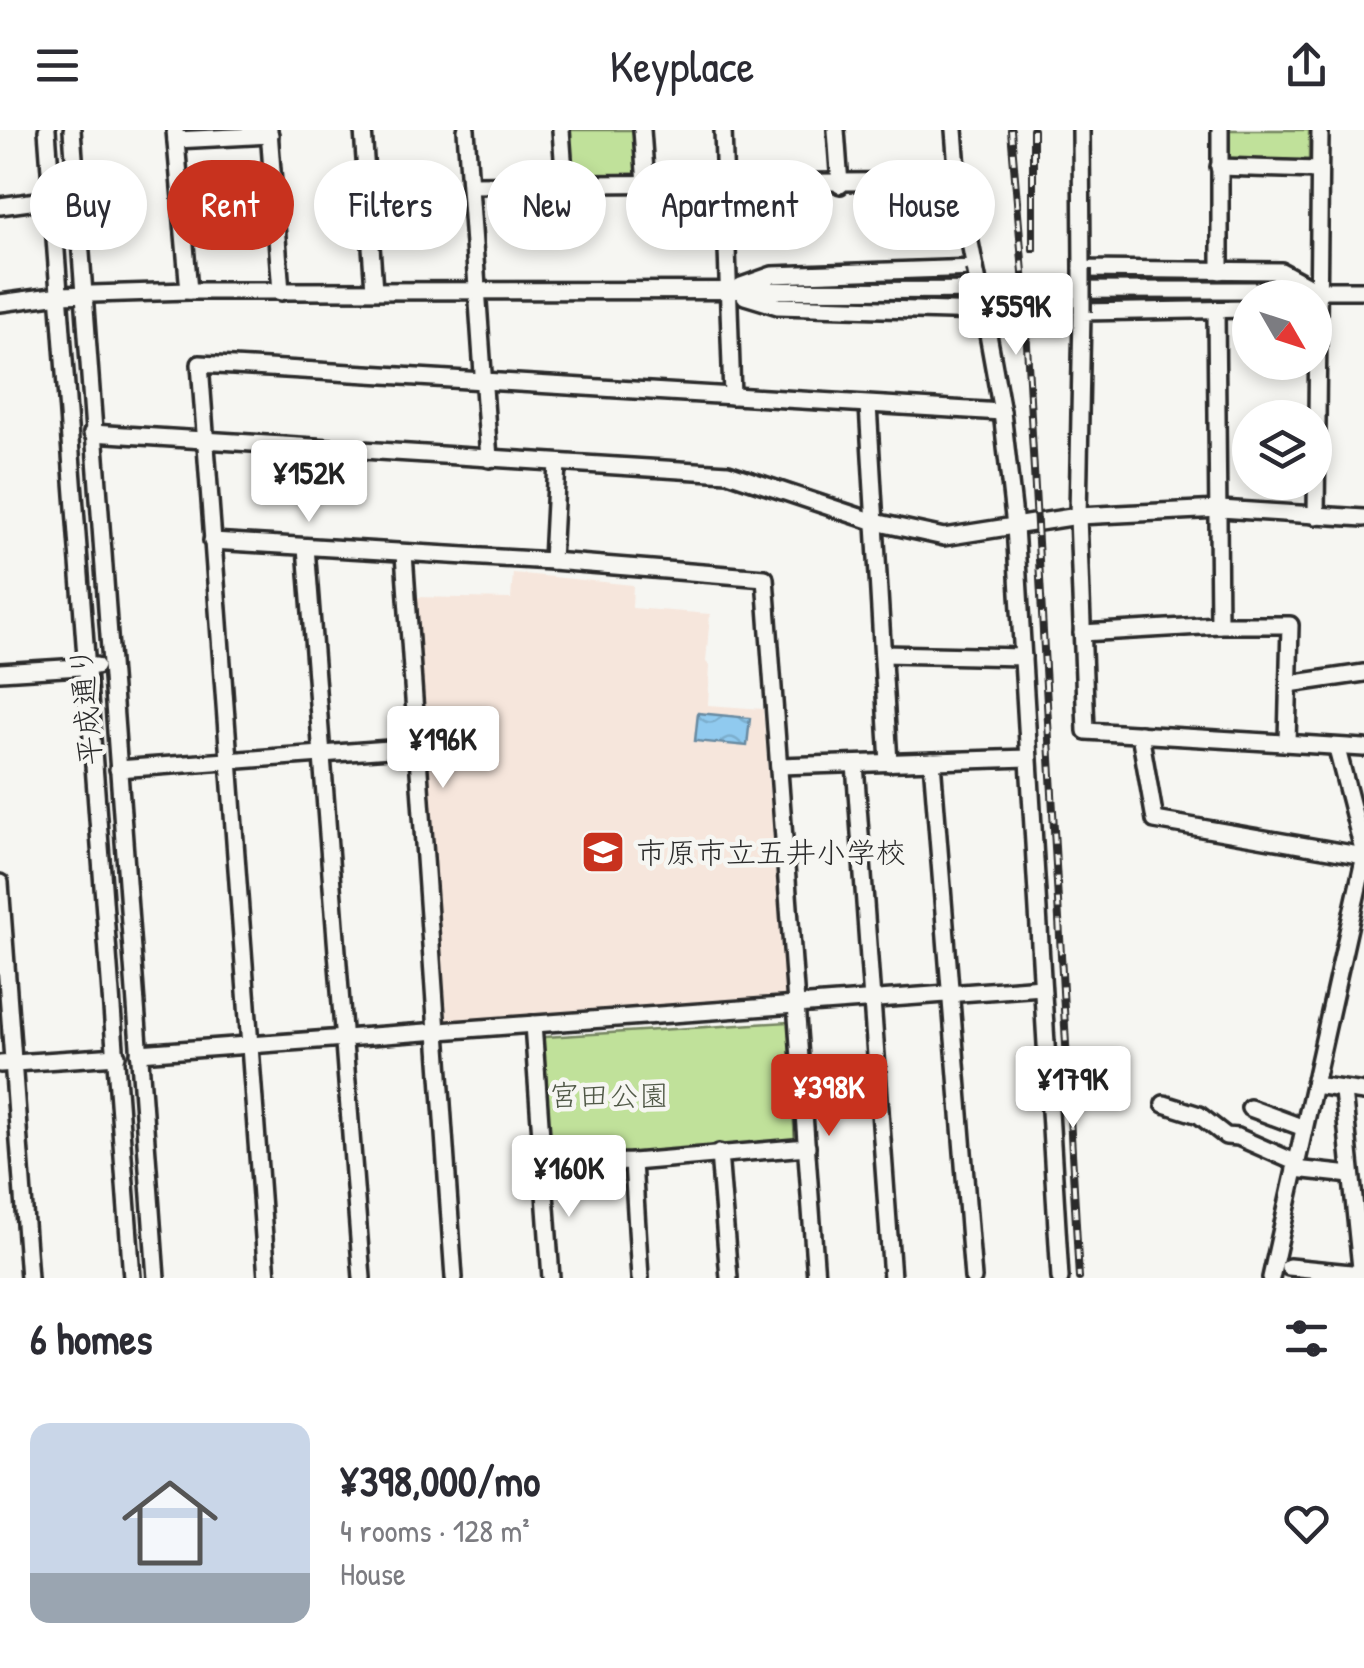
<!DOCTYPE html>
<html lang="en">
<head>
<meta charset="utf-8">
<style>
  :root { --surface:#fff; --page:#f7f7f7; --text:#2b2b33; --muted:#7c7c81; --accent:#c8321e }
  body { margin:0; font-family:"Patrick Hand","Klee One",sans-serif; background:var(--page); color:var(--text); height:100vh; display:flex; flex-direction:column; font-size:38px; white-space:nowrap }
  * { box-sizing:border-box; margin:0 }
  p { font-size:32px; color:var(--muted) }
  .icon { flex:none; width:55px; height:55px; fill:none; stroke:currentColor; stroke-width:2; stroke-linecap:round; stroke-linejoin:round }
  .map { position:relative; height:1148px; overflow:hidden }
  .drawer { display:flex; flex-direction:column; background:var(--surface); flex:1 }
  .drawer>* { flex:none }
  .guide { position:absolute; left:30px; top:30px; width:1305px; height:90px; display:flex; gap:20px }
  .needle { width:65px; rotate:129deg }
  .controls { position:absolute; left:1232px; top:150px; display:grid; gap:20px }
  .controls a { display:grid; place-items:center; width:100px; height:100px; border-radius:50%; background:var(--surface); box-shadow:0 5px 15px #0003; font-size:50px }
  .price { position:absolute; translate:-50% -85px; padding:0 22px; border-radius:10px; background:#fff; color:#222; font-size:32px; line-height:65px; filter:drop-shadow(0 2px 5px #0008) }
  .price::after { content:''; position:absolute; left:50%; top:60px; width:30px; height:22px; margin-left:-15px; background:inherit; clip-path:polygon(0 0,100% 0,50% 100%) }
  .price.active { background:var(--accent); color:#fff }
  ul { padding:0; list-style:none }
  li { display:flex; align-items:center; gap:30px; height:250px; padding:0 30px }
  li span { display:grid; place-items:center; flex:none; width:280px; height:200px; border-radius:20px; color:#555 }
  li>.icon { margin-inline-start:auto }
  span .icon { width:120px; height:120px; fill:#fffc; stroke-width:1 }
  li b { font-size:42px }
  h2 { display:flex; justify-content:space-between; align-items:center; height:120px; padding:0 30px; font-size:42px }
  .pill { padding:0 35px; border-radius:45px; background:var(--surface); box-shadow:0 5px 15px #0003; font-size:35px; line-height:90px }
  .pill.active { background:var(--accent); color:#fff }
  header { display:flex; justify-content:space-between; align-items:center; height:130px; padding:0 30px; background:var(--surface); font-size:45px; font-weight:600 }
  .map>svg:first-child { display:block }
  .built { fill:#f6e6dc }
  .park { fill:#c0e19a; stroke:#768662; stroke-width:2.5 }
  .water { fill:url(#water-waves); stroke:#688aa1; stroke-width:2.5 }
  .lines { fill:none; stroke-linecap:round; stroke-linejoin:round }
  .minor-casing { stroke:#2b2b2b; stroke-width:22 }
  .minor { stroke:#f6f6f2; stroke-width:15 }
  .rail-casing { stroke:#2b2b2b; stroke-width:8 }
  .rail { stroke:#f6f6f2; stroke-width:4; stroke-dasharray:11; stroke-linecap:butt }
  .minor-bridge-casing { stroke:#2b2b2b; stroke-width:22; stroke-linecap:butt }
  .minor-bridge { stroke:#f6f6f2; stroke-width:15 }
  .labels { text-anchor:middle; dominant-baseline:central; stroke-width:9; stroke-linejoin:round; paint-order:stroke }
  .street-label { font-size:30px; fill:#2b2b2b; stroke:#f6f6f2 }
  .poi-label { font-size:30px; fill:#2b2b2b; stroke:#f6f6f2; text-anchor:start }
  .park-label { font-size:30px; fill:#505847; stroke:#f6f6f2 }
</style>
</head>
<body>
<header><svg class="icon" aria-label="menu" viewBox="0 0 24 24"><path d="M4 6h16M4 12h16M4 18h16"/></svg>Keyplace<svg class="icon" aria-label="share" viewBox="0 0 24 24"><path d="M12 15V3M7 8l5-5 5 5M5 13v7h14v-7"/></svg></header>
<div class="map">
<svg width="1364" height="1148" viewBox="0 0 1364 1148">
  <defs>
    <pattern id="water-waves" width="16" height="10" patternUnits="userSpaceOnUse" patternTransform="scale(2.5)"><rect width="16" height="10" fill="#90caef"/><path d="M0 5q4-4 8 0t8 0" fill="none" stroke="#7caecd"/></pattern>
  </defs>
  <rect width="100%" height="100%" fill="#f6f6f2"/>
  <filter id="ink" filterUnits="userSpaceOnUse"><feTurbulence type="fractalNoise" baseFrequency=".01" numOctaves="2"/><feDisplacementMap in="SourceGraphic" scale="20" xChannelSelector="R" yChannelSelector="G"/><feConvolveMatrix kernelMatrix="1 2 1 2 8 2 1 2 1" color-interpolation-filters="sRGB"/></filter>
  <g filter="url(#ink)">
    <polygon class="built" points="513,443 633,455 632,478 710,484 706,532 710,536 708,575 763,579 785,865 778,871 455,895 443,887 415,467 511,469"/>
    <g class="park">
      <polygon points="567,0 635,0 638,47 572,49"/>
      <polygon points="1225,0 1309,0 1309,32 1225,30"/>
      <polygon points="788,892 795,1013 556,1029 550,1022 541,912 545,907"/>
    </g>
    <polygon class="water" points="698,583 750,588 747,616 695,611"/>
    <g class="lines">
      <defs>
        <g id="minor">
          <polyline points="47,0 132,1148"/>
          <polyline points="72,0 156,1148"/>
          <polyline points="175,0 189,161"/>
          <polyline points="269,0 281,162"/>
          <polyline points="363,0 374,160"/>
          <polyline points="466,0 489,329"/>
          <polyline points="561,0 565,56"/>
          <polyline points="642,0 646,55"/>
          <polyline points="723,0 732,266"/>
          <polyline points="836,0 840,55"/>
          <polyline points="1081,0 1082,139 1281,141 1314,159"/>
          <polyline points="1220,0 1220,141"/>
          <polyline points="176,10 270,5"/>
          <polyline points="1219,37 1319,40"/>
          <polyline points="471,55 958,51"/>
          <polyline points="0,76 52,69"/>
          <polyline points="741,156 772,145 975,138 958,51 954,0"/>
          <polyline points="745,166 778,176 984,182 1002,282 1015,396 1060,1148"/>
          <polyline points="0,173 60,165 189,161 1364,160"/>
          <polyline points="1250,179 1082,182 1078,386 1086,601 1364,618"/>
          <polyline points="1216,180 1219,495"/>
          <polyline points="868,275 889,633"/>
          <polyline points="92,303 728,343 875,392 944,407 1078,386 1220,379 1364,388"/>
          <polyline points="1316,386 1320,0"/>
          <polyline points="212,411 552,431 765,448 816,1148"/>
          <polyline points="306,417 362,1148"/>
          <polyline points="404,424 454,1148"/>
          <polyline points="552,431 557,333"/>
          <polyline points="1082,503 1219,495 1290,495 1287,612"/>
          <polyline points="883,524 1023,527"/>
          <polyline points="0,542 96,536"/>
          <polyline points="1289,554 1364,543"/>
          <polyline points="1140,604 1155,690 1364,726"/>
          <polyline points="1337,619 1364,723"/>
          <polyline points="932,631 973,1148"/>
          <polyline points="855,634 892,1148"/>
          <polyline points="779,636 1028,628"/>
          <polyline points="118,639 417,617"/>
          <polyline points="0,753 29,1148"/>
          <polyline points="533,894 551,1148"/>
          <polyline points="139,923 1042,857"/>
          <polyline points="0,934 117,926"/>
          <polyline points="1314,955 1364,962"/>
          <polyline points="1343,961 1362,1148"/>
          <polyline points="1164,974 1199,985 1226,1006 1238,1007 1297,1033"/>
          <polyline points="1250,978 1304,998"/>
          <polyline points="719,1023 729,1148"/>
          <polyline points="633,1032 640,1148"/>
          <polyline points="543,1035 633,1032 807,1017"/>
          <polyline points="1295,1039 1351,1045"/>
          <polyline points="1289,1137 1361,1144"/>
          <polyline points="267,1148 200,234 1002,282"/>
          <polyline points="1271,1148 1364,730"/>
        </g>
      </defs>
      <use href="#minor" class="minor-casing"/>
      <use href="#minor" class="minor"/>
      <defs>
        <g id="rail">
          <polyline points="1011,0 1023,143 1079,1148"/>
          <polyline points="1033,119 1033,0"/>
        </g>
      </defs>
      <use href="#rail" class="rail-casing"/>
      <use href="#rail" class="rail"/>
      <defs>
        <g id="minor-bridge">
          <polyline points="975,138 984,182"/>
          <polyline points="1082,182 1082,139"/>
        </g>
      </defs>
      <use href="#minor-bridge" class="minor-bridge-casing"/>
      <use href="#minor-bridge" class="minor-bridge"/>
    </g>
  </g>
  <defs>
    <symbol id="school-square" viewBox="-11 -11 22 22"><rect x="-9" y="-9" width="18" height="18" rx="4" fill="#c8321e" stroke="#f6f6f2"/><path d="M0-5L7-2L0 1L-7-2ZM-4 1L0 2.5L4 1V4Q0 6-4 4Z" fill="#fff"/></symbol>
  </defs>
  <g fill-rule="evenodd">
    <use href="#school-square" x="578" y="697" width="50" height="50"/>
  </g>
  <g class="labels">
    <g class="street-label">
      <text transform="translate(85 576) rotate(-95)">平成通り</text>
    </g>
    <g class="poi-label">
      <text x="636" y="722">市原市立五井小学校</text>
    </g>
    <g class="park-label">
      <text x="609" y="965">宮田公園</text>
    </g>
  </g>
</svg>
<div class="controls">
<a><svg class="needle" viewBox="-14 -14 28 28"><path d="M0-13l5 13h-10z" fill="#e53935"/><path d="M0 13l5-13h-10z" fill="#7c7c81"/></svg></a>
<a><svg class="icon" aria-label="layers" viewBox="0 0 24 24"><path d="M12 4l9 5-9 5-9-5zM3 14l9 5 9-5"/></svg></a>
</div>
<b class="price" style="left:1016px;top:228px">¥559K</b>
<b class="price" style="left:309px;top:395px">¥152K</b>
<b class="price" style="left:443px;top:661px">¥196K</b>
<b class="price" style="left:1073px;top:1001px">¥179K</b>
<b class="price active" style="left:829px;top:1009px">¥398K</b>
<b class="price" style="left:569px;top:1090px">¥160K</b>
<div class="guide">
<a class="pill">Buy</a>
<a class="pill active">Rent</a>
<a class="pill">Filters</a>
<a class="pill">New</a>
<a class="pill">Apartment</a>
<a class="pill">House</a>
</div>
</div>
<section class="drawer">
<h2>6 homes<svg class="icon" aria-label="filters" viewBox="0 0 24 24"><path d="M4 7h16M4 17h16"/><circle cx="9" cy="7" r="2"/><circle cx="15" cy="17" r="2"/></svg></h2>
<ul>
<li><span style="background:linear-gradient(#c9d6e8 75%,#9aa5b1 0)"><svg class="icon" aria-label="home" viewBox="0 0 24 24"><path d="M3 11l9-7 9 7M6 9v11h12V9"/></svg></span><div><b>¥398,000/mo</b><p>4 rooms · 128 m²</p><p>House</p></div><svg class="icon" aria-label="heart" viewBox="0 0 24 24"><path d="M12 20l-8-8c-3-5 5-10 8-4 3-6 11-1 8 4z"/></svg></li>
</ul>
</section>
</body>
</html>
